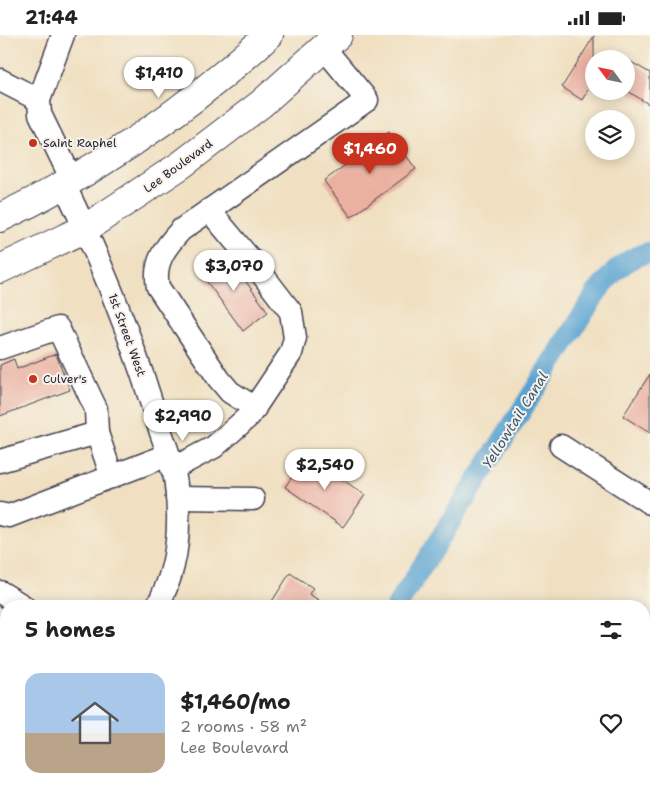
<!DOCTYPE html>
<html lang="en">
<head>
<meta charset="utf-8">
<style>
  :root { --surface:#fff; --page:#f6f6f6; --text:#222; --muted:#767676; --accent:#c8321e }
  body { margin:0; font-family:"Shantell Sans",sans-serif; background:var(--page); color:var(--text); height:100vh; display:flex; flex-direction:column; font-size:19px; white-space:nowrap }
  * { box-sizing:border-box; margin:0 }
  p { font-size:16px; color:var(--muted) }
  .icon { flex:none; width:28px; height:28px; fill:none; stroke:currentColor; stroke-width:2; stroke-linecap:round; stroke-linejoin:round }
  .map { position:relative; flex:1; overflow:hidden }
  .drawer { position:absolute; left:0px; top:565px; width:650px; height:196px; display:flex; flex-direction:column; background:var(--surface); border-radius:20px 20px 0 0; box-shadow:0 2px 12px #0003 }
  .drawer>* { flex:none }
  .needle { width:32px; rotate:303deg }
  .controls { position:absolute; left:585px; top:15px; display:grid; gap:10px }
  .controls a { display:grid; place-items:center; width:50px; height:50px; border-radius:50%; background:var(--surface); box-shadow:0 2px 12px #0003; font-size:25px }
  .price { position:absolute; translate:-50% -42px; padding:0 11px; border-radius:18px; background:#fff; color:#222; font-size:16px; line-height:32px; filter:drop-shadow(0 1px 2px #0008) }
  .price::after { content:''; position:absolute; left:50%; top:30px; width:15px; height:11px; margin-left:-8px; background:inherit; clip-path:polygon(0 0,100% 0,50% 100%) }
  .price.active { background:var(--accent); color:#fff }
  ul { padding:0; list-style:none }
  li { display:flex; align-items:center; gap:15px; height:125px; padding:0 25px }
  li span { display:grid; place-items:center; flex:none; width:140px; height:100px; border-radius:15px; color:#555 }
  li>.icon { margin-inline-start:auto }
  span .icon { width:60px; height:60px; fill:#fffc; stroke-width:1 }
  li b { font-size:21px }
  h2 { display:flex; justify-content:space-between; align-items:center; height:60px; padding:0 25px; font-size:21px }
  .status { display:flex; justify-content:space-between; align-items:center; height:35px; padding:0 25px; background:var(--surface); direction:ltr }
  .status svg { height:14px; fill:currentColor }
  .map>svg:first-child { display:block }
  .lines { fill:none; stroke-linecap:round; stroke-linejoin:round }
  .canal { stroke:#59a3d1; stroke-width:21 }
  .building { fill:#eab0a0 }
  .minor-casing { stroke:#413e4f; stroke-width:25 }
  .major-casing { stroke:#413e4f; stroke-width:30 }
  .minor { stroke:#fff; stroke-width:22 }
  .major { stroke:#fff; stroke-width:28 }
  .poi-dot { fill:#c8321e; stroke:#f7f3e8; stroke-width:2 }
  .labels { text-anchor:middle; dominant-baseline:central; stroke-width:4; stroke-linejoin:round; paint-order:stroke }
  .poi-label { font-size:12px; fill:#22223b; stroke:#f7f3e8; text-anchor:start }
  .street-label { font-size:12px; fill:#22223b; stroke:#f7f3e8 }
  .water-label { font-size:14px; font-style:italic; fill:#385677; stroke:#f7f3e8 }
</style>
</head>
<body>
<div class="status"><b>21:44</b><svg viewBox="0 0 49 12"><path d="M0 12V9h3v3zM5 12V6h3v6zM10 12V3h3v9zM15 12V0h3v12zM26 1h20v11H26zM47 4h2v5h-2z"/></svg></div>
<div class="map">
<svg width="650" height="761" viewBox="0 0 650 761">
  <rect width="100%" height="100%" fill="#f7f3e8"/>
  <filter id="ink" filterUnits="userSpaceOnUse"><feTurbulence type="fractalNoise" baseFrequency=".02" numOctaves="2"/><feDisplacementMap in="SourceGraphic" scale="10" xChannelSelector="R" yChannelSelector="G"/><feConvolveMatrix kernelMatrix="1 2 1 2 8 2 1 2 1" color-interpolation-filters="sRGB"/></filter>
  <filter id="wash" filterUnits="userSpaceOnUse"><feTurbulence type="fractalNoise" baseFrequency=".0096" numOctaves="4" result="noise"/><feDisplacementMap in="SourceGraphic" scale="20" xChannelSelector="R" yChannelSelector="G"/><feGaussianBlur stdDeviation="1.12" result="paint"/><feColorMatrix in="noise" values="0 0 0 0 0 0 0 0 0 0 0 0 0 0 0 0 0 1.4 0 .05"/><feComposite in="paint" operator="in"/></filter>
  <g filter="url(#wash)">
    <rect width="100%" height="100%" fill="#f0e0c1"/>
    <g class="lines">
      <g class="canal">
        <path d="M397,571L597,257C613,237 624,224 650,217"/>
        <polyline points="274,761 278,755"/>
      </g>
    </g>
    <g id="blocks">
      <g class="building">
        <polygon points="594,1 594,45 582,65 562,52"/>
        <polygon points="626,24 650,38 650,70 626,55"/>
        <polygon points="389,97 416,134 351,182 324,146"/>
        <polygon points="225,218 268,277 243,296 199,236"/>
        <polygon points="56,319 70,355 0,381 0,330 14,324 17,334"/>
        <polygon points="650,339 650,398 623,381"/>
        <polygon points="307,420 365,460 343,492 285,452"/>
        <polygon points="290,538 313,553 309,559 328,571 269,571"/>
      </g>
    </g>
  </g>
  <g filter="url(#ink)">
    <use href="#blocks" fill-opacity="0" stroke="#413e4f" stroke-width="1"/>
    <g class="lines">
      <defs>
        <g id="minor">
          <polyline points="63,0 39,65 40,79 72,145"/>
          <polyline points="0,45 39,65"/>
          <path d="M64,149C101,225 132,304 157,385C163,406 174,429 176,450C181,492 178,535 157,571"/>
          <polyline points="0,313 58,293 96,374 97,398"/>
          <path d="M255,373L230,357L219,344L158,252C153,228 165,212 181,195L367,65L324,13"/>
          <polyline points="561,411 650,468"/>
          <polyline points="0,426 97,398 112,442"/>
          <polyline points="172,434 214,412 249,381 291,318 295,303 291,277 255,230 209,175"/>
          <polyline points="177,463 253,464"/>
          <polyline points="0,479 9,481 168,420"/>
          <polyline points="0,557 23,571"/>
          <polyline points="475,755 484,761"/>
          <polyline points="36,761 40,755"/>
        </g>
        <g id="major">
          <path d="M0,183C98,136 188,74 269,0"/>
          <polyline points="0,234 86,193 181,130 261,69 338,0"/>
        </g>
      </defs>
      <use href="#minor" class="minor-casing"/>
      <use href="#major" class="major-casing"/>
      <use href="#minor" class="minor"/>
      <use href="#major" class="major"/>
    </g>
  </g>
  <g class="poi-dot">
    <circle cx="33" cy="108" r="5"/>
    <circle cx="33" cy="344" r="5"/>
  </g>
  <g class="labels">
    <g class="poi-label">
      <text x="43" y="108">Saint Raphel</text>
      <text x="43" y="344">Culver's</text>
    </g>
    <g class="street-label">
      <text transform="translate(178 131) rotate(-36)">Lee Boulevard</text>
      <text transform="translate(127 300) rotate(70)">1st Street West</text>
    </g>
    <g class="water-label">
      <text transform="translate(515 385) rotate(-58)">Yellowtail Canal</text>
    </g>
  </g>
</svg>
<div class="controls">
<a><svg class="needle" viewBox="-14 -14 28 28"><path d="M0-13l5 13h-10z" fill="#e53935"/><path d="M0 13l5-13h-10z" fill="#767676"/></svg></a>
<a><svg class="icon" aria-label="layers" viewBox="0 0 24 24"><path d="M12 4l9 5-9 5-9-5zM3 14l9 5 9-5"/></svg></a>
</div>
<b class="price" style="left:159px;top:64px">$1,410</b>
<b class="price active" style="left:370px;top:140px">$1,460</b>
<b class="price" style="left:234px;top:257px">$3,070</b>
<b class="price" style="left:183px;top:407px">$2,990</b>
<b class="price" style="left:325px;top:456px">$2,540</b>
<section class="drawer">
<h2>5 homes<svg class="icon" aria-label="filters" viewBox="0 0 24 24"><path d="M4 7h16M4 17h16"/><circle cx="9" cy="7" r="2"/><circle cx="15" cy="17" r="2"/></svg></h2>
<ul>
<li><span style="background:linear-gradient(#a9c7e8 60%,#b9a48a 0)"><svg class="icon" aria-label="home" viewBox="0 0 24 24"><path d="M3 11l9-7 9 7M6 9v11h12V9"/></svg></span><div><b>$1,460/mo</b><p>2 rooms · 58 m²</p><p>Lee Boulevard</p></div><svg class="icon" aria-label="heart" viewBox="0 0 24 24"><path d="M12 20l-8-8c-3-5 5-10 8-4 3-6 11-1 8 4z"/></svg></li>
</ul>
</section>
</div>
</body>
</html>
